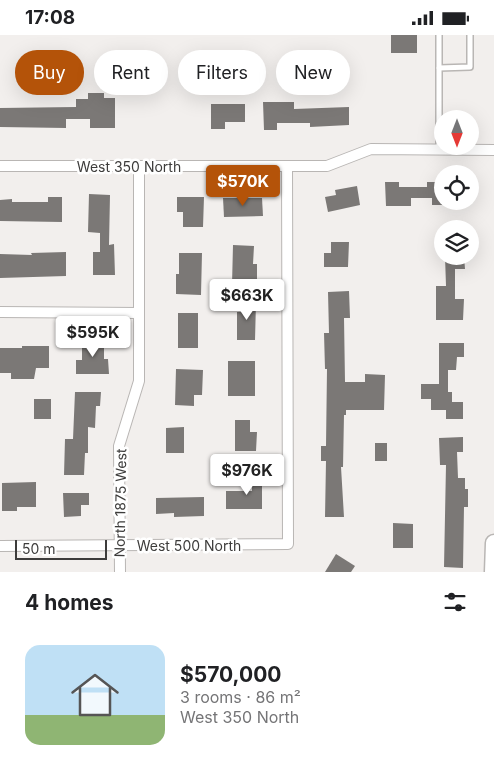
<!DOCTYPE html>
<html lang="en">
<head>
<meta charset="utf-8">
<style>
  :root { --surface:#fff; --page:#f2f2f2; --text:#202124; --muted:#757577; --accent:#b45309 }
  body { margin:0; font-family:Inter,sans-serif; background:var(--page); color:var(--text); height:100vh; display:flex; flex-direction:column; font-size:19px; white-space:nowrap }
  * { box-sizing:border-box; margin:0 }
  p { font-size:16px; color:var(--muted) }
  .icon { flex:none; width:28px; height:28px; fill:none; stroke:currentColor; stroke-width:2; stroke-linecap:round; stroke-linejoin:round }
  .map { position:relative; height:537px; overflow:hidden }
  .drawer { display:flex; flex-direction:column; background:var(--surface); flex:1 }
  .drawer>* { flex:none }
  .banner { position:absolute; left:15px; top:15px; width:465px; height:45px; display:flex; gap:10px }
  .needle { width:32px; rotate:180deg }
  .fabs { position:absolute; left:434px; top:75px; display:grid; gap:10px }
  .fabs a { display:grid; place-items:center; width:45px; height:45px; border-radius:50%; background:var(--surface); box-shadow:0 5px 20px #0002; font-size:25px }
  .scale { position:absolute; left:15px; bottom:12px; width:92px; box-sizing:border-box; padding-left:5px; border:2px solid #3d3c3b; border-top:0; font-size:14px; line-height:18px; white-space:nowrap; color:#3d3c3b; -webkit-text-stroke:4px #fff; paint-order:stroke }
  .price { position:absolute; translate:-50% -42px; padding:0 11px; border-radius:5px; background:#fff; color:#222; font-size:16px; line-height:32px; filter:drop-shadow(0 1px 2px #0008) }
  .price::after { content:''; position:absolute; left:50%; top:30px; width:15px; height:11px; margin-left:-8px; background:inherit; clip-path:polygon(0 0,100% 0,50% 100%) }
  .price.active { background:var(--accent); color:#fff }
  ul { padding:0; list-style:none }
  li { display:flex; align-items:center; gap:15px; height:125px; padding:0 25px }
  li span { display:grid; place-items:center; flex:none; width:140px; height:100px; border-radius:15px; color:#555 }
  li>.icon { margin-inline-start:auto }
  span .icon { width:60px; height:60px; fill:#fffc; stroke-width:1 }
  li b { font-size:21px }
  h2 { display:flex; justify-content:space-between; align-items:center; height:60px; padding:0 25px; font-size:21px }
  .pill { padding:0 18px; border-radius:22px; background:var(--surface); box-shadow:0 5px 20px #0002; font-size:18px; line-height:45px }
  .pill.active { background:var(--accent); color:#fff }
  .status { display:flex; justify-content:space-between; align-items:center; height:35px; padding:0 25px; background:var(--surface); direction:ltr }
  .status svg { height:14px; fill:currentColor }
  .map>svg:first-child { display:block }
  .building { fill:#7b7876 }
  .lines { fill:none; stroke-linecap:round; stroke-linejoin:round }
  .service-casing { stroke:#b9b6b4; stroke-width:8 }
  .minor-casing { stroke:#b9b6b4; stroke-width:12 }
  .primary-casing { stroke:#b9b6b4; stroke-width:19 }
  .service { stroke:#fff; stroke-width:5 }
  .minor { stroke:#fff; stroke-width:10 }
  .primary { stroke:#fff; stroke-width:16 }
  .labels { text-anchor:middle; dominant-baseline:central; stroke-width:5; stroke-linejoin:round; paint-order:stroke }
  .street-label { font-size:14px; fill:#3d3c3b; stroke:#fff }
</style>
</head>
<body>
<div class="status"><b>17:08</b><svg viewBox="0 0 49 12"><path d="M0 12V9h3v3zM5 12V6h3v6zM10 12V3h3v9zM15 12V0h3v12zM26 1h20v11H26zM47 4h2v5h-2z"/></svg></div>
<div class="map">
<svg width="494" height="537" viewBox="0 0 494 537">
  <rect width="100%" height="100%" fill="#f2efed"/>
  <g class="building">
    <rect x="391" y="0" width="26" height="18"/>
    <polygon points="115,28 125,28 126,41 115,41"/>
    <polygon points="88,58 104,58 104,63 115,63 115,93 90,93 90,84 66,84 66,93 0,92 0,73 76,72 76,64 88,64"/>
    <polygon points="263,67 294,67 294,74 349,72 349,90 310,92 310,88 277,88 277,95 264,95"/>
    <polygon points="211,69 245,69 245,87 225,87 225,94 211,94"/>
    <polygon points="385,147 399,147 399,152 427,152 427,147 442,147 442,170 432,170 432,163 411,163 411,171 386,171"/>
    <polygon points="357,151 360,170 328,177 325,162 336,160 335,155"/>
    <polygon points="89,159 110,160 109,210 114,209 115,240 93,240 93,217 100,217 100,198 88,197"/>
    <polygon points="48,162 62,162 62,187 0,186 0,165 12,164 12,167 48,167"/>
    <polygon points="177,162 204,162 203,192 183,192 183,177 177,177"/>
    <polygon points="223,163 262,163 263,181 224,182"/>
    <polygon points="331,207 349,207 348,232 324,232 324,218 331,218"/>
    <polygon points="233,210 254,211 253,229 257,229 257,246 243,245 243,250 232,250"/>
    <polygon points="66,217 66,241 0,243 0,219 32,220 31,218"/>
    <polygon points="179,218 202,218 201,260 176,259 176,239 179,239"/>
    <polygon points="445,221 464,221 465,234 455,234 455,264 464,264 463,285 436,285 436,251 446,251"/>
    <polygon points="349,256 350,283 344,283 345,347 365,347 365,339 385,340 384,375 346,375 346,380 344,380 343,432 341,432 344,482 325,482 326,426 321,426 321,411 326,411 327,334 325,334 324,298 329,298 328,257"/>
    <polygon points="241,266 256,267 255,305 237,305 237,277 241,277"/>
    <rect x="178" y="278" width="20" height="35"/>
    <polygon points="82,303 104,303 104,324 108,324 109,339 76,339 76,325 82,325"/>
    <polygon points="439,308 464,308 464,322 457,322 456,335 448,335 448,357 452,357 452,367 463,367 463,384 446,384 446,375 431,375 431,364 421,364 421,349 439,349"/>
    <polygon points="22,311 49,311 49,333 36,333 34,344 11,344 11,338 0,338 0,313 22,313"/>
    <rect x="228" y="326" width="27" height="35"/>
    <polygon points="176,334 203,335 202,360 194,360 194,371 175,370"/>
    <polygon points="75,357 101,357 100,371 96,371 95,393 88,392 88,418 85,418 84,440 64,440 65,404 73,404"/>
    <rect x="34" y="364" width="17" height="20"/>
    <polygon points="235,385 250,385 250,397 257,397 256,416 235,416"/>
    <polygon points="184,392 184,418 166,418 166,393"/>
    <polygon points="463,402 463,417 457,417 458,443 465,443 465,454 468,454 468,472 464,472 463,533 444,532 446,430 440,430 439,403"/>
    <rect x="375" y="408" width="12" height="18"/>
    <polygon points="252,436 262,436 262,474 226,474 226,456 252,456"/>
    <polygon points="36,447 36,472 17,472 17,476 2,476 2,448"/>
    <polygon points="63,458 89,458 89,470 81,470 81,481 64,482"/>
    <polygon points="204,462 204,481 174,482 174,478 156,479 156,463"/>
    <polygon points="393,488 413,489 413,513 393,513"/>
    <polygon points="336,519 355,531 351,537 325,537"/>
  </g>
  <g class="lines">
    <defs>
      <g id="service">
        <polyline points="439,0 439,115"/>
        <polyline points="439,33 470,32 470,0"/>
      </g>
      <g id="minor">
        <polyline points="0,131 327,131 371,114 494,115"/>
        <polyline points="0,277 139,278"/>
        <polyline points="0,511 288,509 287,131"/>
        <polyline points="120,537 119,411 139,346 139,131"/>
      </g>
      <polyline id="primary" points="493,537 494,508"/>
    </defs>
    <use href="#service" class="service-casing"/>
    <use href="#minor" class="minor-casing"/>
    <use href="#primary" class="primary-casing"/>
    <use href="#service" class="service"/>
    <use href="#minor" class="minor"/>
    <use href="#primary" class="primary"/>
  </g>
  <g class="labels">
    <g class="street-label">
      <text x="129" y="131">West 350 North</text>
      <text transform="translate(120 468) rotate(-89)">North 1875 West</text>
      <text x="189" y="510">West 500 North</text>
    </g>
  </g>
</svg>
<div class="fabs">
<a><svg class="needle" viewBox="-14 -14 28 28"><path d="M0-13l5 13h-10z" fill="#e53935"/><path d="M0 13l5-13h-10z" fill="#757577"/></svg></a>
<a><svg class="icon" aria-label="locate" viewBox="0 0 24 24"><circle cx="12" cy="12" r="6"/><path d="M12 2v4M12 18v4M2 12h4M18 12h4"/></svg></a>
<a><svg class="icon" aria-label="layers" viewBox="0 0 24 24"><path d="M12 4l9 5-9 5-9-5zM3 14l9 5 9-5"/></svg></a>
</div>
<div class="scale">50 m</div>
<b class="price active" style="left:243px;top:172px">$570K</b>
<b class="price" style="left:247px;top:286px">$663K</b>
<b class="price" style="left:93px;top:323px">$595K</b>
<b class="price" style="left:247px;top:461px">$976K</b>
<div class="banner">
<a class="pill active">Buy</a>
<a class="pill">Rent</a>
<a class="pill">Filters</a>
<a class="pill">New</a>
</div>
</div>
<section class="drawer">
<h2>4 homes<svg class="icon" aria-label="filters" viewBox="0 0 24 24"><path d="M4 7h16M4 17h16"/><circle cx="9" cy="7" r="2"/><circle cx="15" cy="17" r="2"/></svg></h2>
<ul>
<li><span style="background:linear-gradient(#bfe0f5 70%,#8fb573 0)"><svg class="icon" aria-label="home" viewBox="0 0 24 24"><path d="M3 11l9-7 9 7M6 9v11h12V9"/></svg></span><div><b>$570,000</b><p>3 rooms · 86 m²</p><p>West 350 North</p></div></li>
</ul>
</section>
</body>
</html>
